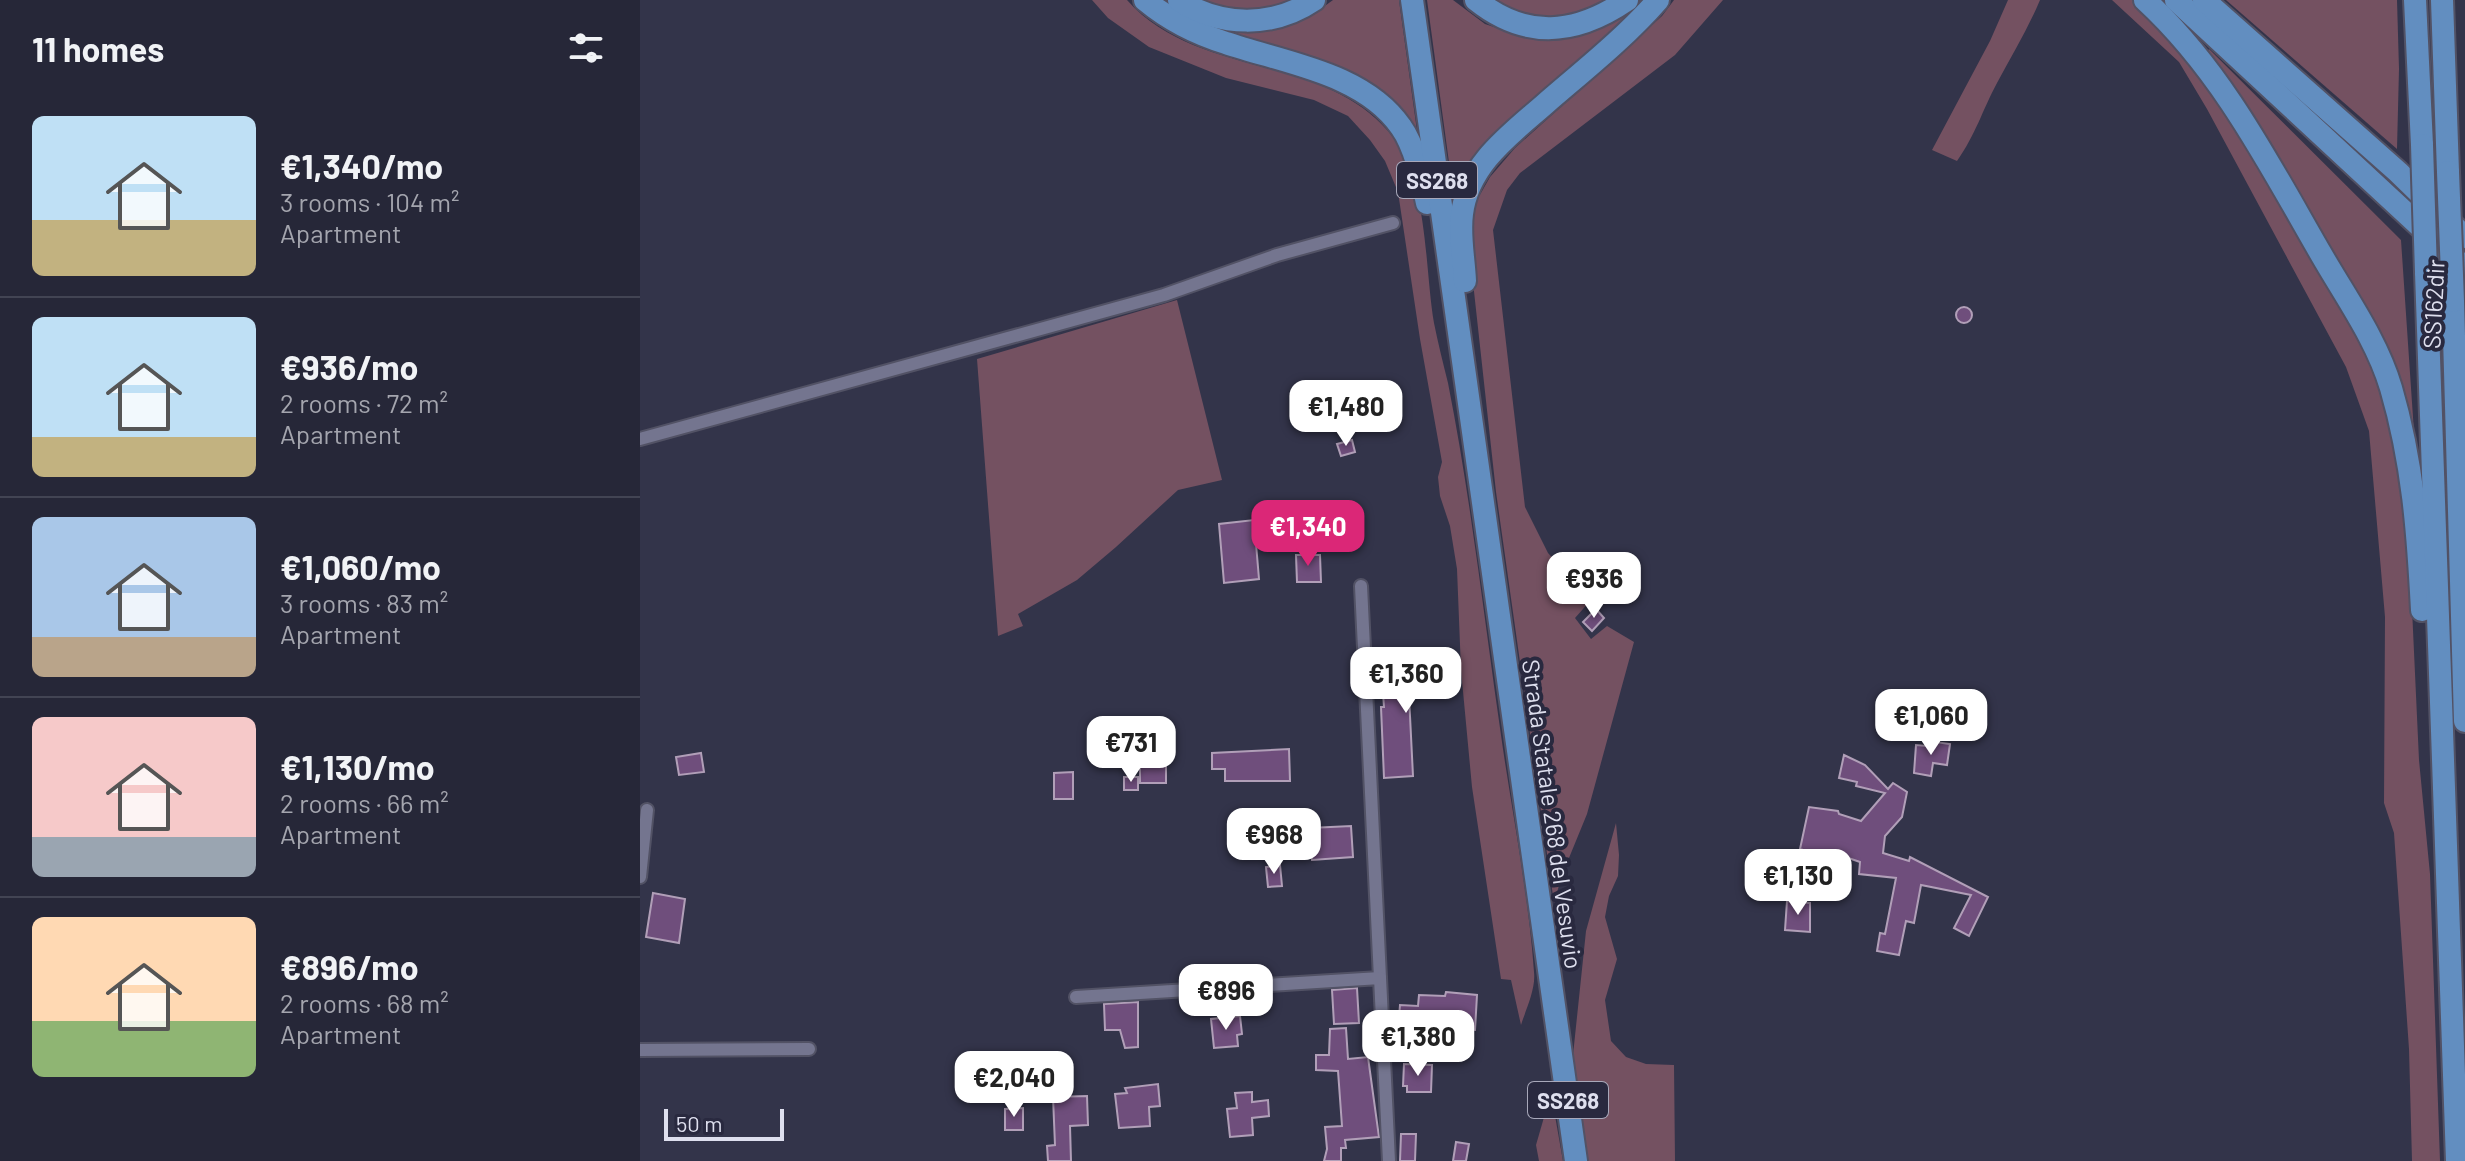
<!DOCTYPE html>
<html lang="en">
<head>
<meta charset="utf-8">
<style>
  :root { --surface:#262738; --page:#2e2f40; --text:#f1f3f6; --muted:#a4a5ae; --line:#424453; --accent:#db2777 }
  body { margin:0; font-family:Barlow,sans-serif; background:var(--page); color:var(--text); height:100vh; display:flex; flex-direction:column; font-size:30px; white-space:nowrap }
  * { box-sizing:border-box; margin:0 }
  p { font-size:26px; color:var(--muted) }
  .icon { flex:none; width:44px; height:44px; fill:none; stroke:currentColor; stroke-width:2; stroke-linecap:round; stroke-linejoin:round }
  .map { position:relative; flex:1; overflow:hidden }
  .sheet { display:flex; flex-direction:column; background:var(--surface); width:640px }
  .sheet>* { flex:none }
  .scale { position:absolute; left:24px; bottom:20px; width:120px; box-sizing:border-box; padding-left:8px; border:4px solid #dedfee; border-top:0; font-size:22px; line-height:28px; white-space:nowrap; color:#dedfee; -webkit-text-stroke:6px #29293f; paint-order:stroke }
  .price { position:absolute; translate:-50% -68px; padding:0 18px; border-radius:16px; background:#fff; color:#222; font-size:26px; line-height:52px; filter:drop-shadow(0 2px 4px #0008) }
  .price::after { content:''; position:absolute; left:50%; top:48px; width:24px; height:18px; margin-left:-12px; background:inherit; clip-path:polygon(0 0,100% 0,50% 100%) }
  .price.current { background:var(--accent); color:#fff }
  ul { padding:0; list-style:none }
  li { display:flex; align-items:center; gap:24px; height:200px; padding:0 32px }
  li+li { border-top:2px solid var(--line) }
  li span { display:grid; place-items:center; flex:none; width:224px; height:160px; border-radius:12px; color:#555 }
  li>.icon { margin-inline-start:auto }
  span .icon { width:96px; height:96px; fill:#fffc; stroke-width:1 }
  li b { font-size:34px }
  h2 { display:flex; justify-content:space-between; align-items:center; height:96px; padding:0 32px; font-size:34px }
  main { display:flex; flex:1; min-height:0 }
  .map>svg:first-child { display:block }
  .green { fill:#745161 }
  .building { fill:#6f4e7c; stroke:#b19fb8; stroke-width:2 }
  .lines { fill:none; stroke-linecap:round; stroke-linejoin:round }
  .minor-casing { stroke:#525265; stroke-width:16 }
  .trunk-casing { stroke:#525265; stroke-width:26 }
  .minor { stroke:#74758f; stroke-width:12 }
  .trunk { stroke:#628ec0; stroke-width:22 }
  .trunk-bridge-casing { stroke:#525265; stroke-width:26; stroke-linecap:butt }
  .trunk-bridge { stroke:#628ec0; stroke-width:22 }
  .labels { text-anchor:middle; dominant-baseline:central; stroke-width:8; stroke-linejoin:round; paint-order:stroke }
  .shield { fill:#29293f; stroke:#a8a8ba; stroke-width:2 }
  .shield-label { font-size:22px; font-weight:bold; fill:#dedfee }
  .street-label { font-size:24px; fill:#dedfee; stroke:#29293f }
</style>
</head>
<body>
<main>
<section class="sheet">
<h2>11 homes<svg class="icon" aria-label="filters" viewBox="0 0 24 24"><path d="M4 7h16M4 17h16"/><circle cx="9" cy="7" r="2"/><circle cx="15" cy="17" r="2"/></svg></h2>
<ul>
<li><span style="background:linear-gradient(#bfe0f5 65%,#c2b280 0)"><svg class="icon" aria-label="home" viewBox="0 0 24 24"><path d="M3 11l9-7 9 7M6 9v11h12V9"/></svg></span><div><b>€1,340/mo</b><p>3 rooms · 104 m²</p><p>Apartment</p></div></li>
<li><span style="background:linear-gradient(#bfe0f5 75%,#c2b280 0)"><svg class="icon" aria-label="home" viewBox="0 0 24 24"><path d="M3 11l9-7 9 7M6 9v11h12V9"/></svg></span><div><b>€936/mo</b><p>2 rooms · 72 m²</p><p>Apartment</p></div></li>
<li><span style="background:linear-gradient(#a9c7e8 75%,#b9a48a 0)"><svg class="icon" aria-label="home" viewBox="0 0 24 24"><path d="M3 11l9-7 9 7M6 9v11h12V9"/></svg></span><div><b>€1,060/mo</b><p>3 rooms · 83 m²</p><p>Apartment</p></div></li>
<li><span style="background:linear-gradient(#f6c9c9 75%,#9aa5b1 0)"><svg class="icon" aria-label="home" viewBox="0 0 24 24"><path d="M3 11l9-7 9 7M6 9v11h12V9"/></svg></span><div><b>€1,130/mo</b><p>2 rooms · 66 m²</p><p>Apartment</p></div></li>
<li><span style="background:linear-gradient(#ffd9b3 65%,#8fb573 0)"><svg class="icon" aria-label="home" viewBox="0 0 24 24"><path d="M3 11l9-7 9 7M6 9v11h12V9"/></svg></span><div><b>€896/mo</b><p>2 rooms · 68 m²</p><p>Apartment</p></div></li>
</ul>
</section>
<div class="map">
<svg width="1825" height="1161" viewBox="0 0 1825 1161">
  <rect width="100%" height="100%" fill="#33344a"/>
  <g class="green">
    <path d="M452,0H487C556,78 680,53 748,131C789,177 784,265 794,323C798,343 803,363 808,383C832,504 845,627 863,749C874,823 889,898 894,972C896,989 886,1009 881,1025L871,980L861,979L832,787L821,670L817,569L810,526L800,496L798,477L802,462L780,339L758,192L745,161L730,140L708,116L674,100L586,78L509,47L468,18Z"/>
    <polygon points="553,0 657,0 651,4 598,14"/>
    <path d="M693,0H759L778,138L765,121L564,26C611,33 654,30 693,0Z"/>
    <polygon points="787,0 813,0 845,24 878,35 896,38 995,3 999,0 1007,0 816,196 813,192"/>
    <path d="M848,0H970C922,26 896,19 848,0Z"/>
    <polygon points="1034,0 1083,0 1035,55 880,173 867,190 853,230 885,507 908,553 951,600 935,618 951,639 967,626 994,642 947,814 922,875 914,903 856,492 830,255 833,207 850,177 875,148 1022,16"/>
    <path d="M1368,0H1400C1388,29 1372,55 1357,83C1342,111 1336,134 1317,161L1292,150L1350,41Z"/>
    <polygon points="1472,0 1496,0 1571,87 1723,349 1745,401 1768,522 1779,760 1790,874 1800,1161 1772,1161 1769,1049 1754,833 1744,803 1745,617 1729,431 1706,367 1567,109 1539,62"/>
    <polygon points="1586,0 1757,0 1759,69 1757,149"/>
    <polygon points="1569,49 1761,240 1774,432 1754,370 1567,52"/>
    <polygon points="537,300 582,480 538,490 476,547 437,580 378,614 383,626 358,636 337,359"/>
    <polygon points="976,823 979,855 978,876 969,896 965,917 977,959 965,1000 971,1041 986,1057 1006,1064 1034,1065 1035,1161 948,1161 933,1055 946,931"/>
    <polygon points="911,1093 923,1161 899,1161 896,1145"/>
  </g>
  <g class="building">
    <circle cx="1324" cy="315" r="8"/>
    <polygon points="712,440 715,452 701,456 697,444"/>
    <polygon points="614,520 619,579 584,583 579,524"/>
    <polygon points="656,555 680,555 681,582 657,582"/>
    <polygon points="956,609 964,618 952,631 943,622"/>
    <polygon points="809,667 811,691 769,696 773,776 744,778 741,707 744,707 743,693 746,693 746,679 759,678 758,669"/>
    <polygon points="1288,741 1310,744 1307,765 1293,763 1291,776 1274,773 1276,745 1287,746"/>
    <polygon points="649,749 650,781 585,781 585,769 572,769 572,753"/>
    <polygon points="61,753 64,772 39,775 36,757"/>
    <rect x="500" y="755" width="26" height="28"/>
    <polygon points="1204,755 1225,765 1248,789 1253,783 1267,792 1262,817 1245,836 1243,853 1269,861 1270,857 1348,897 1329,936 1314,928 1331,895 1281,885 1274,923 1266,921 1259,955 1237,951 1240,933 1245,934 1256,878 1219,874 1220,862 1197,854 1193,877 1174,872 1175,863 1170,852 1160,849 1169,807 1198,811 1199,814 1221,821 1245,793 1216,786 1217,782 1199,778"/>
    <polygon points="433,772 433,799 414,799 414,773"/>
    <rect x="484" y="777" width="14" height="13"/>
    <polygon points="711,826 713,857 672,860 670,828"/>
    <polygon points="640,865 642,886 628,887 626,867"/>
    <polygon points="13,893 45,899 39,943 6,937"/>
    <polygon points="1147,901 1170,903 1170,932 1145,930"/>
    <polygon points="717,988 719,1023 694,1024 692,990"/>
    <polygon points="806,992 837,995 835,1030 823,1029 820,1052 801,1050 803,1034 758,1030 760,1005 778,1006 779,995 805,996"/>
    <polygon points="498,1002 498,1047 485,1048 480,1030 465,1030 464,1004"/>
    <polygon points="600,1016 602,1034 597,1035 598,1046 574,1048 571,1019"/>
    <polygon points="706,1028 708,1059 728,1057 739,1137 705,1140 706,1148 701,1148 701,1161 684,1161 687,1149 685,1127 702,1126 698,1071 676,1070 676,1055 689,1055 690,1029"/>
    <polygon points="764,1064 792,1065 791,1092 767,1092 767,1086 763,1086"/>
    <polygon points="518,1084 520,1106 509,1107 510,1126 479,1128 475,1094 487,1093 485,1088"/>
    <polygon points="612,1092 612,1102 628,1100 629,1116 612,1118 613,1135 590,1137 587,1109 597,1108 595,1093"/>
    <polygon points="447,1096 448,1125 430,1126 431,1161 408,1161 407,1146 415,1145 413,1097"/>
    <polygon points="383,1108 383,1130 365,1130 365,1109"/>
    <polygon points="761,1134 776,1134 775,1161 760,1161"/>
    <polygon points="816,1142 829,1144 826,1161 813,1161"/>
  </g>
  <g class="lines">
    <defs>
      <g id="minor">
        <polyline points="0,439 524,295 637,255 753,223"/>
        <polyline points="721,586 740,978"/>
        <polyline points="0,877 7,810"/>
        <polyline points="436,997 740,978 749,1161"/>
        <polyline points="0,1050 169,1049"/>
      </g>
      <g id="trunk">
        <path d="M505,0C529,20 557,34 586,43C645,63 724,73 761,127C774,145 783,181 787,203"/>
        <path d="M539,0C580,27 633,28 674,0"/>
        <polyline points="772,0 936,1161"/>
        <path d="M836,0C886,40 936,35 987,0"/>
        <path d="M1505,0C1582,71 1629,164 1681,254C1705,296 1737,340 1751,388C1773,463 1778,533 1782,610"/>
        <polyline points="1536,0 1825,268"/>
        <polyline points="1564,0 1758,172 1825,237"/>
        <polyline points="1775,0 1782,145"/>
        <polyline points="1802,0 1808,172"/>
        <polyline points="1786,272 1817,1161"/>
        <path d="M825,281C824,258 819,236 822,214C828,164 871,134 905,104C943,71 985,38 1018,0"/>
        <polyline points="1813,301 1825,721"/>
      </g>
    </defs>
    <use href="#minor" class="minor-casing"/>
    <use href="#trunk" class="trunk-casing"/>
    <use href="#minor" class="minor"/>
    <use href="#trunk" class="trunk"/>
    <defs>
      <g id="trunk-bridge">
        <polyline points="1782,145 1786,272"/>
        <polyline points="1808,172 1813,301"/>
      </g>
    </defs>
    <use href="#trunk-bridge" class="trunk-bridge-casing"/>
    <use href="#trunk-bridge" class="trunk-bridge"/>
  </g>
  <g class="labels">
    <g class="shield">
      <rect x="757" y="162" width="80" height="36" rx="6"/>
      <rect x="888" y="1082" width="80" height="36" rx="6"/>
    </g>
    <g class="shield-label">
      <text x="797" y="180">SS268</text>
      <text x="928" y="1100">SS268</text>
    </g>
    <g class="street-label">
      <text transform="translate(1793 304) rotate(-87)">SS162dir</text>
      <text transform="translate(913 814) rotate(82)">Strada Statale 268 del Vesuvio</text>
    </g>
  </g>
</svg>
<div class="scale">50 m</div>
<b class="price" style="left:706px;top:448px">€1,480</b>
<b class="price current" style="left:668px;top:568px">€1,340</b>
<b class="price" style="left:954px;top:620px">€936</b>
<b class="price" style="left:766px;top:715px">€1,360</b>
<b class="price" style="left:1291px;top:757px">€1,060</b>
<b class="price" style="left:491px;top:784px">€731</b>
<b class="price" style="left:634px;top:876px">€968</b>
<b class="price" style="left:1158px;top:917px">€1,130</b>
<b class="price" style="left:586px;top:1032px">€896</b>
<b class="price" style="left:778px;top:1078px">€1,380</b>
<b class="price" style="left:374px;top:1119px">€2,040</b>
</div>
</main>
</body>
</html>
